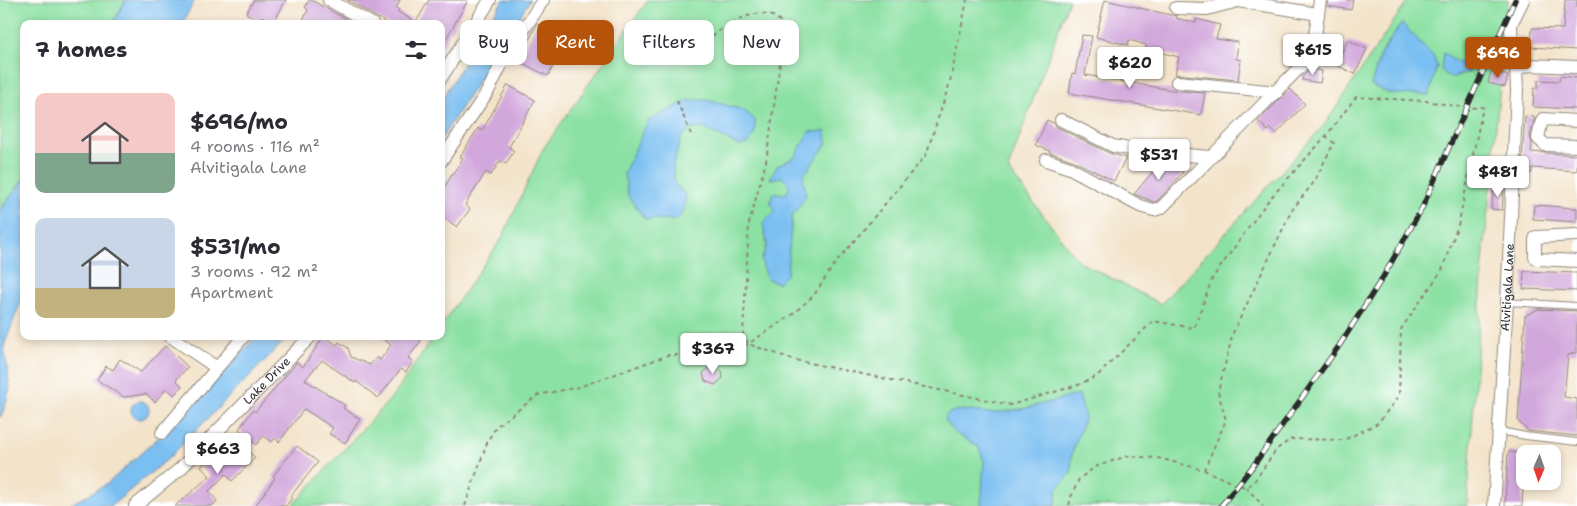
<!DOCTYPE html>
<html lang="en">
<head>
<meta charset="utf-8">
<style>
  :root { --surface:#fff; --page:#f7f7f7; --text:#2b2b33; --muted:#7c7c81; --accent:#b45309 }
  body { margin:0; font-family:"Shantell Sans",sans-serif; background:var(--page); color:var(--text); height:100vh; display:flex; flex-direction:column; font-size:19px; white-space:nowrap }
  * { box-sizing:border-box; margin:0 }
  p { font-size:16px; color:var(--muted) }
  .icon { flex:none; width:28px; height:28px; fill:none; stroke:currentColor; stroke-width:2; stroke-linecap:round; stroke-linejoin:round }
  .map { position:relative; flex:1; overflow:hidden }
  .panel { position:absolute; left:20px; top:20px; width:425px; height:320px; display:flex; flex-direction:column; background:var(--surface); border-radius:10px; box-shadow:0 2px 8px #0003 }
  .panel>* { flex:none }
  .hud { position:absolute; left:460px; top:20px; width:475px; height:45px; display:flex; gap:10px }
  .needle { width:32px; rotate:182deg }
  .fabs { position:absolute; left:1516px; top:445px; display:grid; gap:10px }
  .fabs a { display:grid; place-items:center; width:45px; height:45px; border-radius:10px; background:var(--surface); box-shadow:0 2px 8px #0003; font-size:25px }
  .price { position:absolute; translate:-50% -42px; padding:0 11px; border-radius:5px; background:#fff; color:#222; font-size:16px; line-height:32px; filter:drop-shadow(0 1px 2px #0008) }
  .price::after { content:''; position:absolute; left:50%; top:30px; width:15px; height:11px; margin-left:-8px; background:inherit; clip-path:polygon(0 0,100% 0,50% 100%) }
  .price.current { background:var(--accent); color:#fff }
  ul { padding:0; list-style:none }
  li { display:flex; align-items:center; gap:15px; height:125px; padding:0 15px }
  li span { display:grid; place-items:center; flex:none; width:140px; height:100px; border-radius:10px; color:#555 }
  li>.icon { margin-inline-start:auto }
  span .icon { width:60px; height:60px; fill:#fffc; stroke-width:1 }
  li b { font-size:21px }
  h2 { display:flex; justify-content:space-between; align-items:center; height:60px; padding:0 15px; font-size:21px }
  .tag { padding:0 18px; border-radius:10px; background:var(--surface); box-shadow:0 2px 8px #0003; font-size:18px; line-height:45px }
  .tag.current { background:var(--accent); color:#fff }
  .map>svg:first-child { display:block }
  .green { fill:#8be1a3; stroke:#5b8667 }
  .water { fill:#7abff1; stroke:#52758e }
  .building { fill:#d2a8dc }
  .lines { fill:none; stroke-linecap:round; stroke-linejoin:round }
  .service-casing { stroke:#8f877a; stroke-width:8 }
  .minor-casing { stroke:#8f877a; stroke-width:14 }
  .path { stroke:#8f877a; stroke-width:2; stroke-dasharray:4 4; stroke-linecap:butt }
  .service { stroke:#fff; stroke-width:6 }
  .minor { stroke:#fff; stroke-width:12 }
  .rail-casing { stroke:#2b2b2b; stroke-width:5.5 }
  .rail { stroke:#fff; stroke-width:4; stroke-dasharray:11; stroke-linecap:butt }
  .labels { text-anchor:middle; dominant-baseline:central; stroke-width:4; stroke-linejoin:round; paint-order:stroke }
  .street-label { font-size:12px; fill:#2b2b2b; stroke:#fff }
</style>
</head>
<body>
<div class="map">
<svg width="1577" height="506" viewBox="0 0 1577 506">
  <rect width="100%" height="100%" fill="#fff"/>
  <filter id="ink" filterUnits="userSpaceOnUse"><feTurbulence type="fractalNoise" baseFrequency=".02" numOctaves="2"/><feDisplacementMap in="SourceGraphic" scale="10" xChannelSelector="R" yChannelSelector="G"/><feConvolveMatrix kernelMatrix="1 2 1 2 8 2 1 2 1" color-interpolation-filters="sRGB"/></filter>
  <filter id="wash" filterUnits="userSpaceOnUse"><feTurbulence type="fractalNoise" baseFrequency=".0096" numOctaves="4" result="noise"/><feDisplacementMap in="SourceGraphic" scale="20" xChannelSelector="R" yChannelSelector="G"/><feGaussianBlur stdDeviation="1.12" result="paint"/><feColorMatrix in="noise" values="0 0 0 0 0 0 0 0 0 0 0 0 0 0 0 0 0 1.4 0 .05"/><feComposite in="paint" operator="in"/></filter>
  <g filter="url(#wash)">
    <rect width="100%" height="100%" fill="#f3e3c9"/>
    <g class="green">
      <polygon points="0,0 126,0 112,24 24,24 24,178 0,211"/>
      <polygon points="648,0 1069,0 1008,169 1078,261 1161,304 1325,124 1408,0 1508,0 1483,263 1467,506 292,506 394,395 434,336 441,336 441,326 502,238 543,149"/>
    </g>
    <g class="water">
      <polygon points="126,0 195,0 182,24 112,24"/>
      <polygon points="503,0 530,0 441,139 441,100"/>
      <polygon points="1402,23 1433,56 1437,66 1429,95 1390,94 1371,85 1381,53"/>
      <polygon points="1443,53 1458,63 1473,58 1469,72 1450,78 1441,70"/>
      <polygon points="689,100 707,100 744,110 755,120 755,132 749,143 740,146 703,128 690,129 681,137 673,166 674,183 686,196 684,210 677,220 645,219 628,196 624,173 648,121"/>
      <polygon points="826,131 827,143 803,176 806,196 792,216 787,274 778,283 767,279 761,260 767,245 763,223 775,211 770,201 774,193 786,194 790,186 782,177 770,179 777,166 795,157 809,132"/>
      <polygon points="24,178 24,293 4,346 10,388 3,412 0,418 0,211"/>
      <polygon points="257,336 289,336 170,457 111,506 68,506 107,484 191,408"/>
      <path d="M1079,394L1085,417L1072,453L1071,473L1057,489L1055,506H981L984,461L978,446L955,433L945,420L947,414C961,406 976,413 992,413C1022,411 1050,402 1079,394Z"/>
      <circle cx="140" cy="410" r="9"/>
    </g>
    <g id="blocks">
      <g class="building">
        <polygon points="254,0 286,0 274,22 262,16 259,21 246,13"/>
        <polygon points="309,0 311,0 355,24 301,24 308,10 305,7"/>
        <polygon points="347,0 400,0 396,8 399,10 398,12 416,22 429,0 468,0 441,48 441,24 388,24"/>
        <polygon points="1105,0 1171,15 1177,16 1176,18 1196,23 1196,19 1220,25 1216,39 1238,42 1236,59 1241,60 1238,80 1175,74 1179,57 1146,49 1146,45 1129,40 1128,45 1096,37"/>
        <polygon points="1328,0 1353,0 1351,10 1327,6"/>
        <polygon points="1565,0 1577,0 1577,50 1531,47 1532,28 1563,29"/>
        <polygon points="537,24 567,38 548,76 518,61"/>
        <polygon points="1082,35 1092,36 1085,75 1172,90 1205,93 1201,115 1069,93 1072,73 1075,74"/>
        <polygon points="1348,40 1367,49 1355,74 1336,65"/>
        <polygon points="1310,69 1322,71 1320,83 1302,80 1303,76"/>
        <polygon points="1491,71 1508,76 1505,87 1488,83"/>
        <polygon points="1560,76 1577,78 1577,109 1533,107 1534,88 1538,88 1538,80 1559,81"/>
        <polygon points="508,85 535,100 509,147 514,151 506,164 500,161 491,175 486,172 465,205 470,209 457,227 441,216 441,192 463,158 460,157 478,128 482,131"/>
        <polygon points="1290,89 1305,104 1276,134 1270,128 1268,131 1258,121"/>
        <polygon points="1525,116 1535,117 1530,136 1532,144 1531,152 1577,155 1577,171 1532,168 1532,173 1521,174"/>
        <polygon points="1047,120 1054,123 1057,127 1109,153 1126,158 1114,181 1074,161 1049,152 1050,151 1036,145"/>
        <polygon points="1162,161 1172,162 1183,172 1174,183 1157,201 1154,202 1134,194"/>
        <polygon points="1494,186 1504,186 1502,210 1491,209"/>
        <polygon points="1534,205 1577,208 1577,222 1533,219"/>
        <polygon points="1524,271 1577,273 1577,291 1523,289"/>
        <polygon points="1538,309 1577,311 1577,352 1568,355 1564,397 1577,399 1577,436 1528,431 1518,421 1525,316"/>
        <polygon points="324,336 337,345 339,342 348,348 351,357 370,365 377,357 380,360 391,345 379,336 414,336 421,341 408,358 413,362 406,372 401,369 378,398 356,381 355,383 322,360 305,380 345,405 343,408 360,419 345,443 329,434 333,428 304,409 279,442 275,438 272,442 264,436 256,445 239,429 253,410 255,412 297,362 303,367"/>
        <polygon points="165,346 188,367 176,380 182,386 174,395 167,388 155,402 146,394 124,397 97,380 106,366 113,370 120,359 141,372"/>
        <polygon points="712,365 722,371 723,378 715,385 705,381 703,373"/>
        <polygon points="225,444 236,455 244,446 255,458 232,481 226,474 209,491 217,501 212,506 175,506 210,476 201,467"/>
        <polygon points="297,446 318,462 290,497 292,498 286,506 255,506 275,478 273,476"/>
        <polygon points="1508,452 1525,453 1522,506 1505,506"/>
      </g>
    </g>
  </g>
  <g filter="url(#ink)">
    <use href="#blocks" fill-opacity="0" stroke="#8f877a" stroke-width="1"/>
    <g class="lines">
      <defs>
        <g id="service">
          <polyline points="1507,302 1577,306"/>
          <polyline points="1500,431 1526,436 1577,442"/>
        </g>
        <g id="minor">
          <polyline points="329,0 372,24"/>
          <polyline points="1176,8 1207,9 1238,1 1318,14"/>
          <polyline points="1516,69 1529,65 1577,67"/>
          <polyline points="441,78 490,0"/>
          <polyline points="1177,82 1277,92"/>
          <polyline points="1061,120 1113,146 1140,151 1210,157"/>
          <polyline points="1577,121 1543,119 1541,124 1538,138 1545,145 1577,146"/>
          <polyline points="1046,160 1070,168 1140,206 1154,210 1161,208 1303,64 1314,42 1320,0"/>
          <polyline points="441,161 488,91 502,63 543,0"/>
          <polyline points="1577,235 1536,237 1535,240 1535,257 1537,259 1577,261"/>
          <polyline points="170,336 217,368"/>
          <polyline points="162,433 244,336"/>
          <path id="s1" d="M135,506L180,469L311,336"/>
          <path id="s2" d="M1494,506L1507,302L1517,90L1516,69L1512,53L1511,24L1523,0"/>
        </g>
      </defs>
      <use href="#service" class="service-casing"/>
      <use href="#minor" class="minor-casing"/>
      <g class="path">
        <path d="M712,36C734,19 769,0 785,28L766,162L749,223L743,335L748,344L795,360L1011,405L1078,385L1097,376L1153,321L1194,328L1213,277L1267,202L1326,136L1356,97L1426,101L1467,108L1483,107L1459,222L1442,270L1401,329L1399,396L1378,423L1344,440L1291,439L1277,449L1253,483L1246,487L1237,485L1204,470L1158,458L1127,456L1095,467L1079,479L1071,497L1069,506"/>
        <polyline points="677,101 691,134"/>
        <polyline points="1204,470 1226,420 1218,392 1233,333 1292,210 1314,182 1334,143 1326,136"/>
        <polyline points="1246,487 1263,506"/>
        <polyline points="465,506 488,440 497,426 538,395 579,387 669,355 719,355 748,344 792,315 814,295 834,265 926,155 950,82 967,0"/>
      </g>
      <use href="#service" class="service"/>
      <use href="#minor" class="minor"/>
      <defs>
        <polyline id="rail" points="1221,506 1253,466 1339,346 1383,277 1422,208 1515,0"/>
      </defs>
      <use href="#rail" class="rail-casing"/>
      <use href="#rail" class="rail"/>
    </g>
  </g>
  <g class="labels">
    <g class="street-label">
      <text stroke="none"><textPath href="#s2" startOffset="219">Alvitigala Lane</textPath></text>
      <text stroke="none"><textPath href="#s1" startOffset="182">Lake Drive</textPath></text>
    </g>
  </g>
</svg>
<div class="fabs">
<a><svg class="needle" viewBox="-14 -14 28 28"><path d="M0-13l5 13h-10z" fill="#e53935"/><path d="M0 13l5-13h-10z" fill="#7c7c81"/></svg></a>
</div>
<b class="price" style="left:1313px;top:76px">$615</b>
<b class="price current" style="left:1498px;top:79px">$696</b>
<b class="price" style="left:1130px;top:89px">$620</b>
<b class="price" style="left:1159px;top:181px">$531</b>
<b class="price" style="left:1498px;top:198px">$481</b>
<b class="price" style="left:713px;top:375px">$367</b>
<b class="price" style="left:218px;top:475px">$663</b>
<div class="hud">
<a class="tag">Buy</a>
<a class="tag current">Rent</a>
<a class="tag">Filters</a>
<a class="tag">New</a>
</div>
<section class="panel">
<h2>7 homes<svg class="icon" aria-label="filters" viewBox="0 0 24 24"><path d="M4 7h16M4 17h16"/><circle cx="9" cy="7" r="2"/><circle cx="15" cy="17" r="2"/></svg></h2>
<ul>
<li><span style="background:linear-gradient(#f6c9c9 60%,#7fa58c 0)"><svg class="icon" aria-label="home" viewBox="0 0 24 24"><path d="M3 11l9-7 9 7M6 9v11h12V9"/></svg></span><div><b>$696/mo</b><p>4 rooms · 116 m²</p><p>Alvitigala Lane</p></div></li>
<li><span style="background:linear-gradient(#c9d6e8 70%,#c2b280 0)"><svg class="icon" aria-label="home" viewBox="0 0 24 24"><path d="M3 11l9-7 9 7M6 9v11h12V9"/></svg></span><div><b>$531/mo</b><p>3 rooms · 92 m²</p><p>Apartment</p></div></li>
</ul>
</section>
</div>
</body>
</html>
